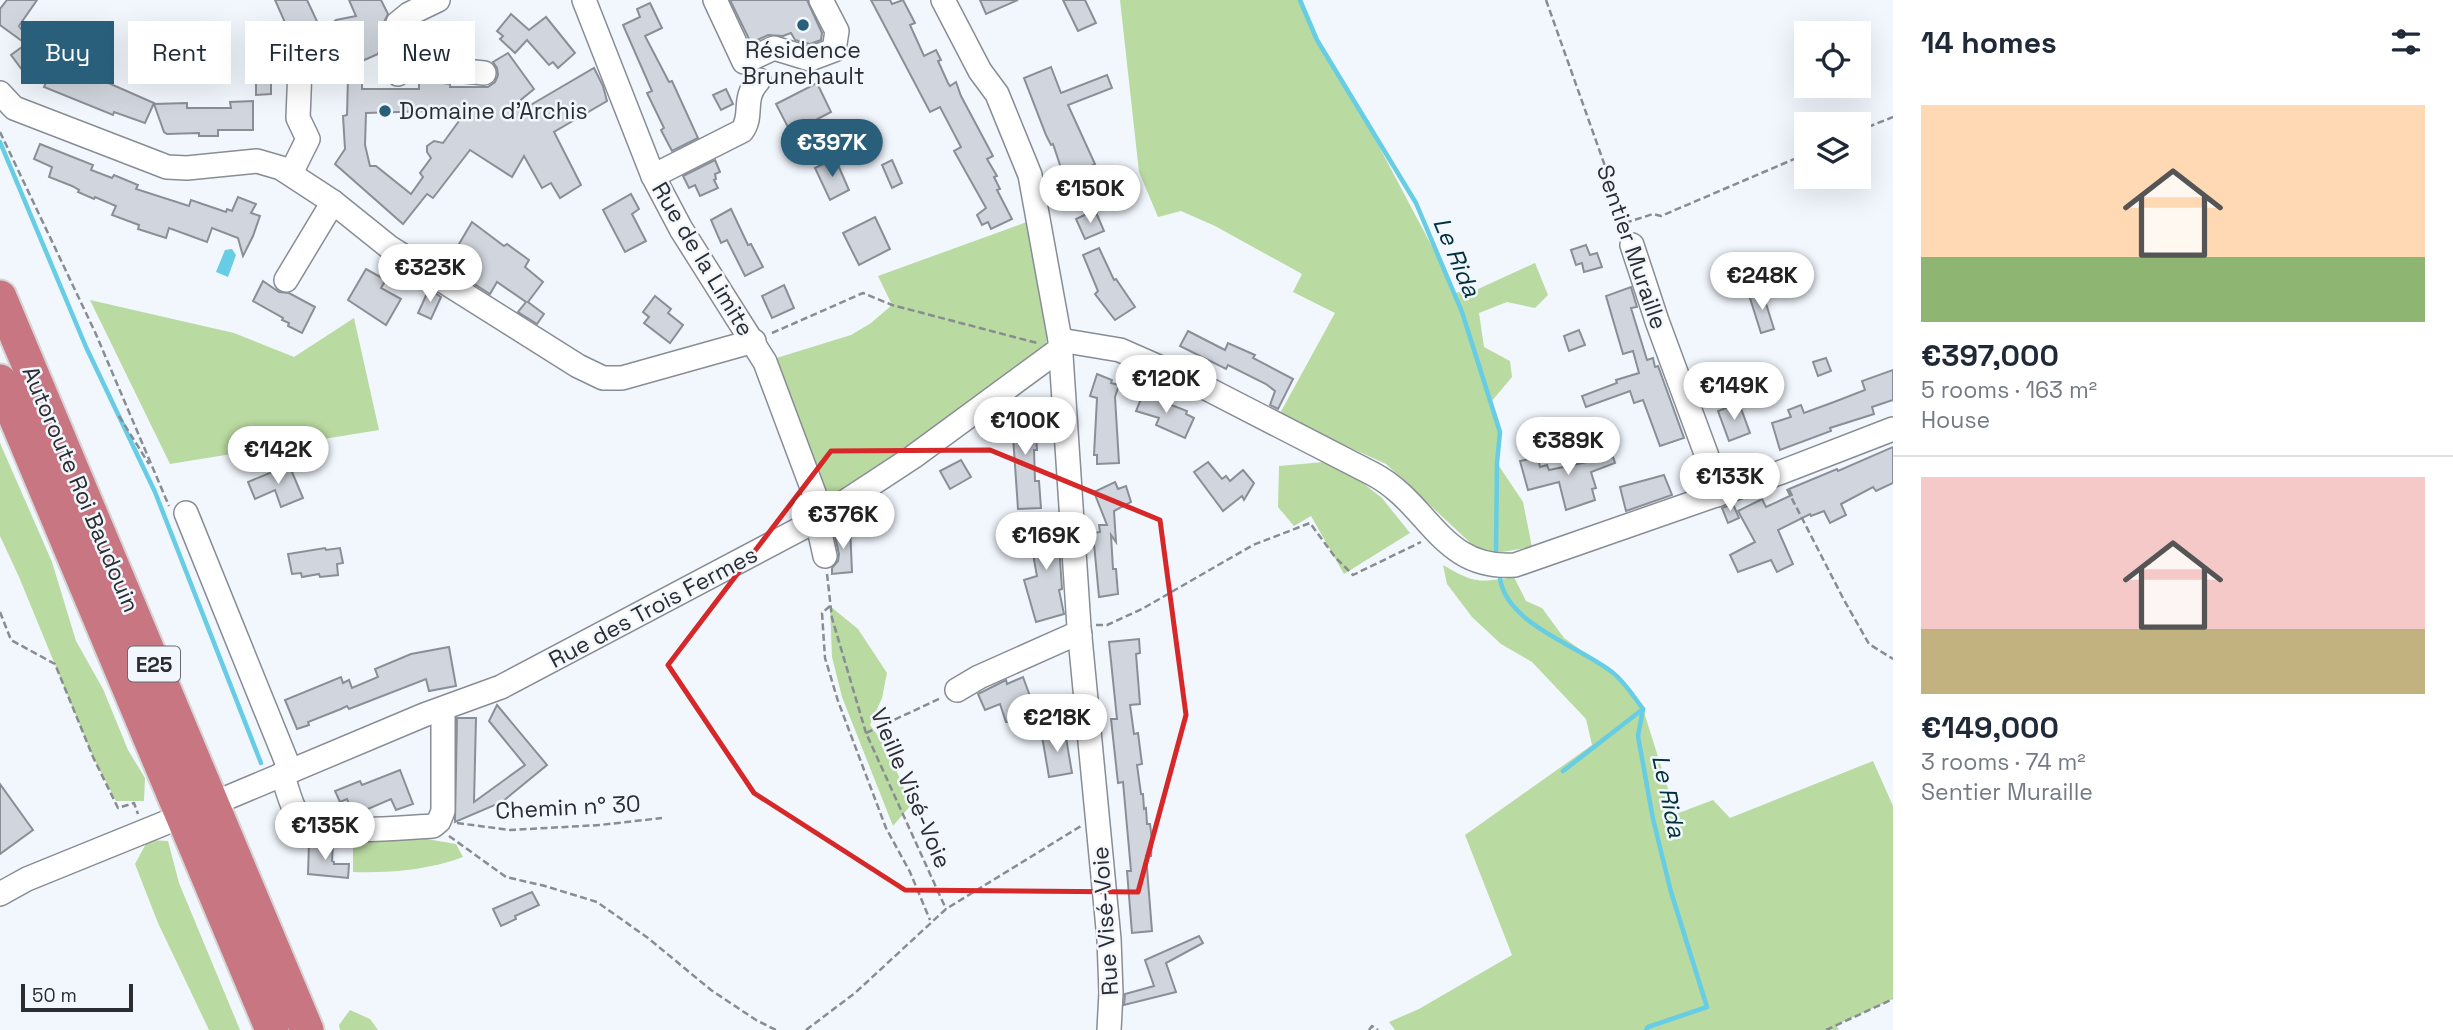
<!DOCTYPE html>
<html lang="en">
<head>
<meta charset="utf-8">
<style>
  :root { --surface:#fff; --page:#f6f6f7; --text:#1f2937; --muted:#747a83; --line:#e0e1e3; --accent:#295f7a }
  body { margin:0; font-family:"Space Grotesk",sans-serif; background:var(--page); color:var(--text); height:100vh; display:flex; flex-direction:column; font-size:26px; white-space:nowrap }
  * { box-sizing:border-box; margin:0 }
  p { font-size:23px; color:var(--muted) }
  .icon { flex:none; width:38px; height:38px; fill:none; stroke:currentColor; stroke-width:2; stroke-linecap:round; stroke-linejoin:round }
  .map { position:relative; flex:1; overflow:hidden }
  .side { display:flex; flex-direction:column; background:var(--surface); width:560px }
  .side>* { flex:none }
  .hud { position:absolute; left:21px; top:21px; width:665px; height:63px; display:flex; gap:14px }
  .tools { position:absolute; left:1794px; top:21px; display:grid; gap:14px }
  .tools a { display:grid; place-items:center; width:77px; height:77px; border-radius:0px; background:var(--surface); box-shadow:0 7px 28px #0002; font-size:35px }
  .scale { position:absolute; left:21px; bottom:18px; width:112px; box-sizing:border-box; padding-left:7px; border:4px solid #2b2d30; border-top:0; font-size:19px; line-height:24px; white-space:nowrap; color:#2b2d30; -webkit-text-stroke:5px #f2f7fe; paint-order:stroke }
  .price { position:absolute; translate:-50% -60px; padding:0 16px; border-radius:24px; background:#fff; color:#222; font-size:23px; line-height:46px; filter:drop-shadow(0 2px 4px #0008) }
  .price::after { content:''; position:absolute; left:50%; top:42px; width:21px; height:16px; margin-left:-10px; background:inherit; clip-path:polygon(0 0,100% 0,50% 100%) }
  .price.current { background:var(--accent); color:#fff }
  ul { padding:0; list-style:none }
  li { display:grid; align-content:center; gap:14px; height:371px; padding:0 28px }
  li+li { border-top:2px solid var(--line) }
  li span { display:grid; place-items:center; height:217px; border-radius:0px; color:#555 }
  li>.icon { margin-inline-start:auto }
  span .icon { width:126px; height:126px; fill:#fffc; stroke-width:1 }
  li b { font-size:30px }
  h2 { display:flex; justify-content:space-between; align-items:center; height:84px; padding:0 28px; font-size:30px }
  .chip { padding:0 24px; border-radius:0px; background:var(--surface); box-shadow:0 7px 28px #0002; font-size:24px; line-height:63px }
  .chip.current { background:var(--accent); color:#fff }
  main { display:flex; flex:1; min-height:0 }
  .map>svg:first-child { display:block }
  .green { fill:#b9daa0 }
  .water { fill:#66cde4 }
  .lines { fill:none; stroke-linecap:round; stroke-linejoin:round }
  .stream { stroke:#66cde4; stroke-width:4.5 }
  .building { fill:#d1d6de; stroke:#8a8f97; stroke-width:2; fill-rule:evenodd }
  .minor-casing { stroke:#888d95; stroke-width:26 }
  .highway-casing { stroke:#d5d5d6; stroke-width:37 }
  .path { stroke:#898c91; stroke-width:2.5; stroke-dasharray:7 3.5; stroke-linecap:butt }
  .minor { stroke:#fff; stroke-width:23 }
  .highway { stroke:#c87681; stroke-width:33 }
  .marked { fill:none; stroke:#d62828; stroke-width:5; stroke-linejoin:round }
  .poi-dot { fill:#295f7a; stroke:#f2f7fe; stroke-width:2.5 }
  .labels { text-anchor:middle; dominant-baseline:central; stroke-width:5; stroke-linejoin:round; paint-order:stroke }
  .shield { fill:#f2f7fe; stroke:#676a6e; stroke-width:2 }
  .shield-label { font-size:21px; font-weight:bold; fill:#2b2d30 }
  .poi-label { font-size:23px; fill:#2b2d30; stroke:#f2f7fe }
  .street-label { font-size:23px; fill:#2b2d30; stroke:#f2f7fe }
  .water-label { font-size:24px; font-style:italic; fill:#00313b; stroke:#f2f7fe }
</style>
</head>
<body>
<main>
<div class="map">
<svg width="1893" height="1030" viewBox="0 0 1893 1030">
  <rect width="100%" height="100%" fill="#f2f7fe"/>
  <g class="green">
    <polygon points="1120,0 1300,0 1317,40 1355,101 1446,273 1454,293 1478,289 1535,263 1548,295 1535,308 1507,302 1479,313 1484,347 1510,361 1512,377 1491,402 1500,432 1497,463 1523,502 1532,547 1496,553 1479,551 1386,464 1279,415 1335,313 1293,292 1302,274 1215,226 1181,211 1158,217 1139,172"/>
    <polygon points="1035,219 1049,329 1046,345 1028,361 836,498 827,498 770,360 851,335 871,323 892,305 878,276"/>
    <polygon points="90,300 234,333 294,357 354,318 379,430 170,464"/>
    <polygon points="0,443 52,562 76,641 103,689 128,750 145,778 144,801 116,801 93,757 19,577 0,536"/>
    <polygon points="1335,461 1382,498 1410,533 1344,574 1311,516 1294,526 1278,507 1279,466"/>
    <path d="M1443,565C1474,583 1478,583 1514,577L1526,601L1542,608L1564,638L1613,673L1643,709L1676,814L1713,800L1730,818L1873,761L1893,806V999L1836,1025L1839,1030H1395L1389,1022L1419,1009L1512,955L1465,835L1592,745L1586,719L1532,662L1501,644L1472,617L1447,584Z"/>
    <polygon points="830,606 858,629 887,673 882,698 870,725 887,748 911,805 893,826 842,697 832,657"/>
    <path d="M415,837L456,844L463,857C429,870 389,873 353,872V839Z"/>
    <polygon points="148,840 168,841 179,883 240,1030 209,1030 158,923 135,864"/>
    <polygon points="350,1010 370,1019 378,1030 340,1030 339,1025"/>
  </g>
  <polygon class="water" points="232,249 236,255 228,277 216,272 225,250"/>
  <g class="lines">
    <g class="stream">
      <polyline points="1300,0 1317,40 1416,203 1462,312 1500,432 1497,463 1496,553"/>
      <polyline points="0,142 86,347 155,492 261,763"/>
      <path d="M1500,578C1506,624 1579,646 1612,672C1624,681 1634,697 1643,709L1638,736L1653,819L1671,892L1707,1007L1648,1027L1646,1030"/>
      <polyline points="1563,771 1643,709"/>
    </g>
  </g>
  <g class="building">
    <polygon points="7,0 37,0 19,26 41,57 23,71 11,55 26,44 0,25 0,9"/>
    <path d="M275,0H307L322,32L336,20L356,16L349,0H381L388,14L384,22L382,43L378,54L362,61V89H419V80L450,84V87H488L495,82L498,75L497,68L493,62L508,53L534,89L517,103L522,110L594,68L603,86L607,101L554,132L581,185L560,198L551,183L542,188L524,156L512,177L470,150L433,198L427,194L403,224L335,164L345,149L343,116L347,115L348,77L313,64L308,57L299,54ZM467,110L443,143L434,141L427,146V152L431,158L420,173L423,177L411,194L376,166H370L365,145L366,113Z"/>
    <polygon points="730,0 807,0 822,33 821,40 810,44 795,40 791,33 783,36 768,35 751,43"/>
    <polygon points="871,0 890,0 892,4 903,0 915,23 910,25 924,56 936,50 941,60 938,61 948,83 950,86 956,82 961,96 993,156 987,159 997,176 994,177 1000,189 997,190 1012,219 991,229 988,222 982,225 977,215 986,208 954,151 961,147 940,107 930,112"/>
    <polygon points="980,0 1018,0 986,14"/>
    <polygon points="1063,0 1085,0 1096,23 1078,31"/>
    <polygon points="650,3 662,28 645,36 669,82 672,81 698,138 672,151 661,130 664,128 647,93 652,91 623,25 640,17 637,9"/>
    <polygon points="511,14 529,30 546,17 575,53 558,68 553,62 549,65 527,40 515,53 500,39 503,36 497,31"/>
    <polygon points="56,60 154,103 145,123 114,112 113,115 44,87"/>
    <polygon points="1051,67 1061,93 1107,75 1112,88 1068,105 1095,164 1091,166 1100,187 1071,198 1053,144 1051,145 1046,135 1024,78"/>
    <polygon points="256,79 271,79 271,94 256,95"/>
    <polygon points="817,83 831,112 791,133 776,104"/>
    <polygon points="726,89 733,104 721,110 713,95"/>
    <polygon points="253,101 253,130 218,130 218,136 199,136 199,133 167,134 164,132 154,104 187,103 187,108 231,108 230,102"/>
    <polygon points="40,144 93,165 91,170 112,178 114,175 138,185 136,189 189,206 191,200 226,212 227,209 232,211 238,197 256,204 251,213 260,216 253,236 243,256 238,238 212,228 207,242 169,228 166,238 138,229 139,225 112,215 116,206 95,197 94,199 78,192 79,190 72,186 49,177 52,167 34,159"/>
    <polygon points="835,158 849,190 830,200 815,168"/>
    <polygon points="715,160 720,172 715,174 716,179 714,180 718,188 700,196 695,185 689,188 683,176"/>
    <polygon points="892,160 902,183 892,188 882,165"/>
    <polygon points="631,194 639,209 632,214 646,241 625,252 603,210"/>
    <polygon points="731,209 748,245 751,244 763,267 745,276 727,240 721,243 711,220"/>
    <polygon points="1095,210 1104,231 1085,239 1076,219"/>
    <polygon points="875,217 890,249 859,265 843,233"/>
    <polygon points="472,222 504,246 507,244 529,260 525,267 543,282 528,302 544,314 537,324 518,312 526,302 497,282 490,294 446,266"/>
    <polygon points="1586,245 1590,255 1597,253 1602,267 1584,272 1582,263 1576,265 1571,250"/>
    <polygon points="1099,248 1114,280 1116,279 1135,307 1115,320 1095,294 1098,291 1083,255"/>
    <polygon points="366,269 386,280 381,288 401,299 386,325 348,300"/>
    <polygon points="263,281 279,292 289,293 315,307 302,333 288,326 289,323 282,320 283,318 253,301"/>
    <polygon points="784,285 794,308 772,318 762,296"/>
    <polygon points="1631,287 1637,307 1631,308 1647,360 1653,358 1655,367 1658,366 1684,438 1660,446 1643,400 1634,403 1630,391 1586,407 1582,396 1617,383 1616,380 1639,373 1633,351 1623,354 1606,296"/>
    <polygon points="429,289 441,297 431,319 418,313"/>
    <polygon points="1762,291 1774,329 1761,333 1749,295"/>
    <polygon points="655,296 671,309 668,313 683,325 670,343 644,323 649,317 643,312"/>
    <polygon points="1579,330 1585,345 1569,351 1564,336"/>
    <polygon points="1188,331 1225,350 1228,343 1255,355 1253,358 1293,379 1278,409 1270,405 1275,391 1266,384 1228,365 1226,369 1180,346"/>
    <polygon points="1826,358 1831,371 1818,376 1813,362"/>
    <polygon points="1893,370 1893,400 1872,407 1874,414 1830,428 1831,431 1780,450 1772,423 1791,417 1788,410 1801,405 1804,413 1834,402 1865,390 1862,381"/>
    <polygon points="1097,374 1112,380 1111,383 1119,385 1115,397 1119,463 1097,464 1097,455 1094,455 1097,398 1090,396"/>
    <polygon points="1143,394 1187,411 1186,414 1194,418 1185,438 1156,425 1159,418 1136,411"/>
    <polygon points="1739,403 1750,433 1729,441 1718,411"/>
    <polygon points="1034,405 1037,450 1034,450 1035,481 1039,481 1041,508 1018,509 1011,407"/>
    <polygon points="1600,445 1605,458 1613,457 1615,463 1591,472 1596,488 1592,489 1595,500 1566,510 1559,482 1528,490 1520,461 1538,457 1540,467 1547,465 1549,470 1587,462 1583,451"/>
    <polygon points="1893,447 1893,483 1876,491 1873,487 1841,504 1846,515 1830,523 1824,511 1811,516 1810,514 1778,530 1793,564 1777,572 1771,560 1738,572 1730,555 1755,542 1738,511 1762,499 1766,507 1792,495 1789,489 1837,469 1838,471"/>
    <polygon points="961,460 971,477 950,489 940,471"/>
    <polygon points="1208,462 1222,479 1226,476 1230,481 1243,470 1254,483 1244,500 1242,496 1223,511 1194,472"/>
    <polygon points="289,465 303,498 281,507 275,490 255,499 248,482"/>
    <polygon points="1664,475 1672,495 1626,511 1620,487"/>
    <polygon points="1115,482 1118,489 1126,486 1131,502 1114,511 1116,542 1111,535 1113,569 1116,569 1118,594 1099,597 1093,533 1100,532 1099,525 1107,525 1094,492"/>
    <polygon points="1733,504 1739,518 1728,523 1722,508"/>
    <polygon points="1057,516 1062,589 1059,590 1064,614 1036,622 1024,580 1037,576 1029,532 1041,529 1039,523"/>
    <polygon points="850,526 852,572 832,574 832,568 838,561 839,554 833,528"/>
    <polygon points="325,548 326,550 340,548 343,563 337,564 338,575 320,577 319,574 302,577 301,573 292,574 288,554"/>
    <polygon points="1139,639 1140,653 1136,654 1140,704 1130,705 1134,734 1138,733 1142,764 1137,765 1141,794 1143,794 1144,809 1146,808 1147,824 1150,824 1152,840 1151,856 1146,856 1152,931 1132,933 1127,871 1131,871 1123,782 1118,783 1111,719 1117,719 1109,642"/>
    <polygon points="449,647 456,686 429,691 426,679 349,709 347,706 341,709 308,722 309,725 297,729 285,700 341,677 343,683 349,680 352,688 378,677 375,669 411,654"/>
    <polygon points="1023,677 1031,699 1021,701 1028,721 1018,725 1016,720 1006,722 1000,704 985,710 978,694 1006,680 1007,684"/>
    <polygon points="497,705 547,765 502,802 455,822 457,718 476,718 474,802 525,765 489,721"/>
    <polygon points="1065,732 1072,773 1049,777 1042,736"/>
    <polygon points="400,770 413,804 396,810 391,799 354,815 347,799 340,802 335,791 360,781 362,785"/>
    <polygon points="0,784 33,830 0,854"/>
    <polygon points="309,843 333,844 332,861 334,862 334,864 349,864 348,878 308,874"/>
    <polygon points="532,892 539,905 515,916 516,919 501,926 493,909"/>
    <polygon points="1199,936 1203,943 1166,963 1176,992 1124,1005 1125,994 1154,986 1145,960"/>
  </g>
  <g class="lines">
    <defs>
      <g id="minor">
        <polyline points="584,0 653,176 681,229 765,362 823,517"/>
        <polyline points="715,0 744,62 774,48 810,59 834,50 837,31 821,0"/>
        <polyline points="943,0 980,71 997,94 1030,175 1060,340 1079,627 1109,939 1111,993 1109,1030"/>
        <polyline points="397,64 484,73"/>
        <polyline points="398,74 396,42 398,23 409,14 438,0"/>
        <polyline points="0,93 14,108 167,167 187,168 257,161 281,168 333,202 389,247 578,366 603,378 622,378 754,341"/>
        <polyline points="291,173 308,139 298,118 300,68"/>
        <path d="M653,176L742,131C754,115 741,99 759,80"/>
        <polyline points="1632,245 1657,321 1711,467 1717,495"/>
        <polyline points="286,280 333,202"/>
        <path d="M1060,340L1120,350L1202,386L1373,474C1430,504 1440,570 1515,565L1779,473L1893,429"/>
        <polyline points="186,513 290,770"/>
        <polyline points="817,520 825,556"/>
        <polyline points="957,690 979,677 1071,636 1080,635"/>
        <path d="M282,774C287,786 290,805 298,815C317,838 403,827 433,826L439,821L443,811V709"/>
        <polyline points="229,797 424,715 501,687 817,520 913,457 1060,349"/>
        <polyline points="0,894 27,879 165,823"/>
      </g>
      <g id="highway">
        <polyline points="0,297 307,1030"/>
        <polyline points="0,381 272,1030"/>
      </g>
    </defs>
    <use href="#minor" class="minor-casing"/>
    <use href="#highway" class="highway-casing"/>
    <g class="path">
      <polyline points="1546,0 1627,228"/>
      <polyline points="1858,131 1893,117"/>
      <polyline points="0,132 95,332 169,506"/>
      <polyline points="1625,223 1653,214 1661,216 1806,154"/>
      <polyline points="772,333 863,293 892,305 1037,343"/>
      <polyline points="119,416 149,464"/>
      <polyline points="1787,489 1844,600 1869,644 1893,659"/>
      <polyline points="827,574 832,618 866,733 946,909"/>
      <polyline points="830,606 822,613 825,658 838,701 886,828 910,872 930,920"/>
      <polyline points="0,612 11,640 55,664 93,757 118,808 134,803 138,814"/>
      <polyline points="1096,625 1107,625 1142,609 1253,545 1310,523 1335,557 1353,575 1421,542"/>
      <polyline points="866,733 941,698"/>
      <polyline points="457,823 510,830 600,825 662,818"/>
      <polyline points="449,836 506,877 545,886 597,902 648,938 711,990 756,1020 776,1030"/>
      <polyline points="806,1030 855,993 946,909 1081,826"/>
      <polyline points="1369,1030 1372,1026 1378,1030"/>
      <polyline points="1826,1030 1893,999"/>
    </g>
    <use href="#minor" class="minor"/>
    <use href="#highway" class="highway"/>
  </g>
  <path class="marked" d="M990,450L1160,520L1186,715L1138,892L905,890L754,793L668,665L831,451Z"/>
  <g class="poi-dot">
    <circle cx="803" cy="25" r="7"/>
    <circle cx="385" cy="111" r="7"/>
  </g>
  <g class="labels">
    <rect class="shield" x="128" y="646.5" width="52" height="35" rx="5"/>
    <g class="shield-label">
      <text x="154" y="664">E25</text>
    </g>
    <g class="poi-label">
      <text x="803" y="50">Résidence<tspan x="803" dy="26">Brunehault</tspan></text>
      <text x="399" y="111" text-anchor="start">Domaine d'Archis</text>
    </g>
    <g class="street-label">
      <text transform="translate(1632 247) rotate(71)">Sentier Muraille</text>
      <text transform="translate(703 259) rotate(59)">Rue de la Limite</text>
      <text transform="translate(81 489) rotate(67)">Autoroute Roi Baudouin</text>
      <text transform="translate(653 607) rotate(-28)">Rue des Trois Fermes</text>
      <text transform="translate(911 788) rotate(67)">Vieille Visé-Voie</text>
      <text transform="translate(568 807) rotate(-3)">Chemin n° 30</text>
      <text transform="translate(1105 921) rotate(-94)">Rue Visé-Voie</text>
    </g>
    <g class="water-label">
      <text transform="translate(1457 257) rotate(67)">Le Rida</text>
      <text transform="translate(1669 796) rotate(78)">Le Rida</text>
    </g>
  </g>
</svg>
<div class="tools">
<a><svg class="icon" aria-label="locate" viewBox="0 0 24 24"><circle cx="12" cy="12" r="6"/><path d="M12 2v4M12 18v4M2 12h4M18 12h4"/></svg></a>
<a><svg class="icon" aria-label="layers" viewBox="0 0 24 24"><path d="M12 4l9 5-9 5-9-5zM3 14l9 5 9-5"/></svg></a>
</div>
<div class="scale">50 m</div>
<b class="price current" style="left:832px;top:179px">€397K</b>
<b class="price" style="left:1090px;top:225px">€150K</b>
<b class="price" style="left:430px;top:304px">€323K</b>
<b class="price" style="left:1762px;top:312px">€248K</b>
<b class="price" style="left:1166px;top:415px">€120K</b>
<b class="price" style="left:1734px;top:422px">€149K</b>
<b class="price" style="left:1025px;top:457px">€100K</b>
<b class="price" style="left:1568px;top:477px">€389K</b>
<b class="price" style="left:278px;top:486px">€142K</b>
<b class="price" style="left:1730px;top:513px">€133K</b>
<b class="price" style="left:843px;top:551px">€376K</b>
<b class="price" style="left:1046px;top:572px">€169K</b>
<b class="price" style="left:1057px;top:754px">€218K</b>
<b class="price" style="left:325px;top:862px">€135K</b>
<div class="hud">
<a class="chip current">Buy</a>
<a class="chip">Rent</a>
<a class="chip">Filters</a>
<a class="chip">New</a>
</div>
</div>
<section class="side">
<h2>14 homes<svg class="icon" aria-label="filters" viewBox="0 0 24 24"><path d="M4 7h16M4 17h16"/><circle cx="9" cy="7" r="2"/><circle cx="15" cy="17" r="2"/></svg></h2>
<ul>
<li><span style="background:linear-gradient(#ffd9b3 70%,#8fb573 0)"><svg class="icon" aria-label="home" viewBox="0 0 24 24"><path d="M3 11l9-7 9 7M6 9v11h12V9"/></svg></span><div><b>€397,000</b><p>5 rooms · 163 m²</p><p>House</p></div></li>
<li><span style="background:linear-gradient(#f6c9c9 70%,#c2b280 0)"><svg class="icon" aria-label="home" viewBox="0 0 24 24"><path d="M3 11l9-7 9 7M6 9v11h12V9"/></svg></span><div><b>€149,000</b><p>3 rooms · 74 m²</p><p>Sentier Muraille</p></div></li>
</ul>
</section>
</main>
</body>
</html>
